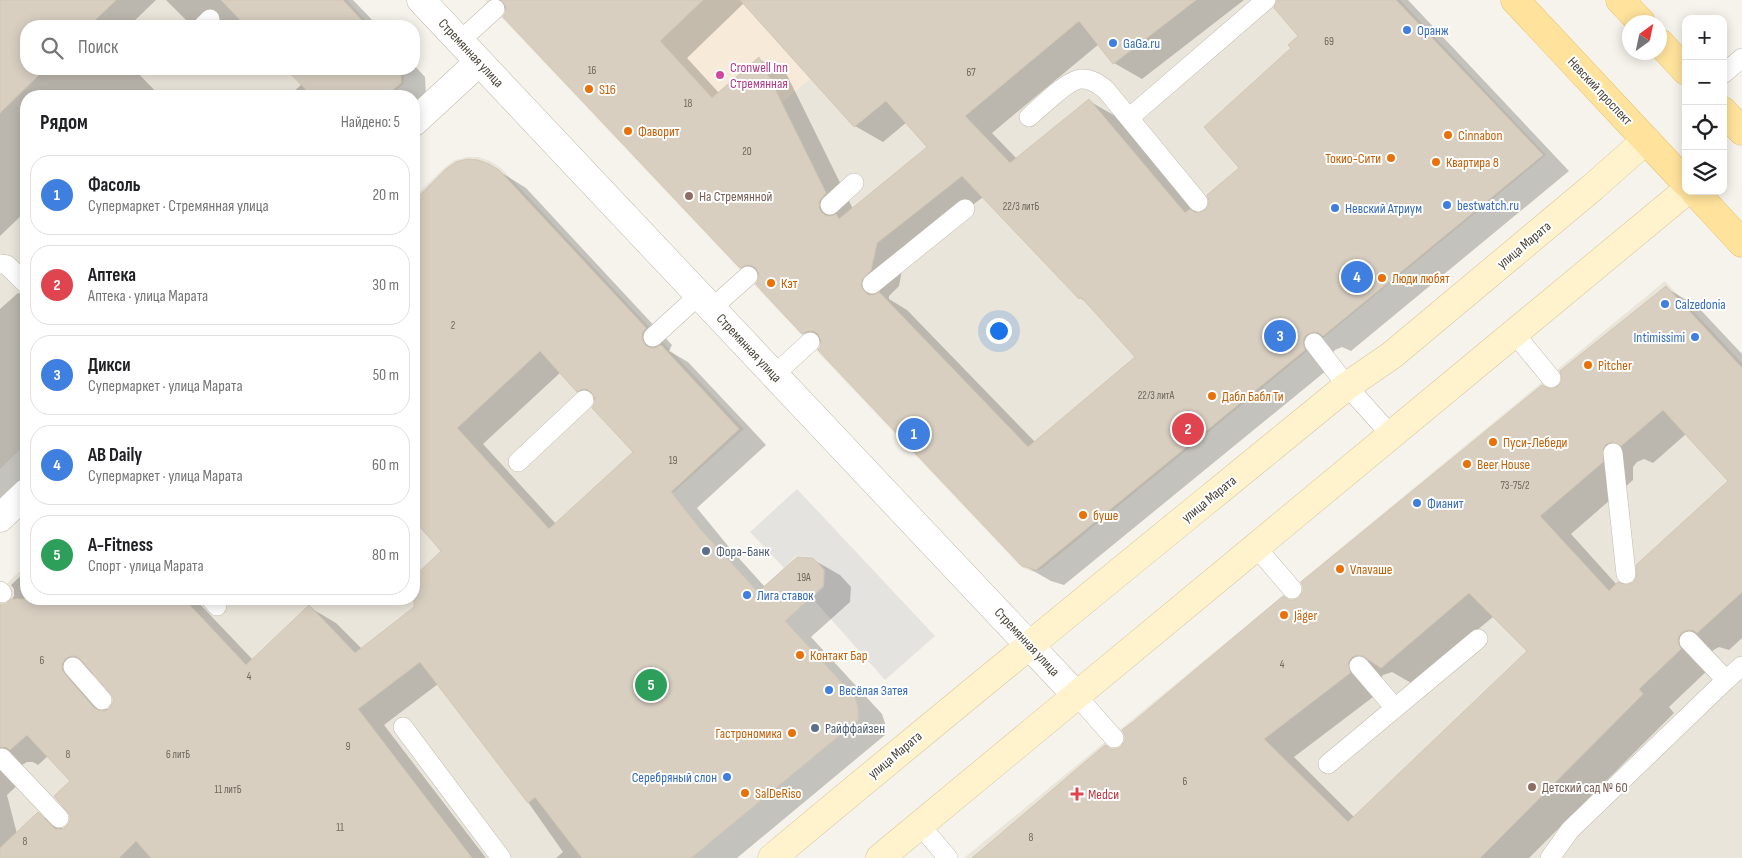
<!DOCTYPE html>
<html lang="ru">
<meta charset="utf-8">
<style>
body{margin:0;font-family:"Sofia Sans Condensed",sans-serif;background:#f6f6f6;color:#202124}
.controls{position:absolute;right:15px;top:15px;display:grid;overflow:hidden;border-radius:10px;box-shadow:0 2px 12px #0003}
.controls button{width:45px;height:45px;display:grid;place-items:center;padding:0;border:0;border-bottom:1px solid #e0e0e0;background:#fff;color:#202124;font:25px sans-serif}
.compass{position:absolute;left:1622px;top:15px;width:45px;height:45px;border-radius:50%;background:#fff;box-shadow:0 2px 12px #0003;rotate:33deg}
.you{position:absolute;left:998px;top:330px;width:18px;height:18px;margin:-12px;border:4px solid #fff;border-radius:50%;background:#1a73e8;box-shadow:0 0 0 8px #1a73e833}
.badge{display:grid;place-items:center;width:32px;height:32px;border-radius:50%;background:#0b8043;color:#fff;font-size:16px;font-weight:700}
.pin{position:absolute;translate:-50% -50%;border:2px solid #fff;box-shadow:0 1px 5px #0006}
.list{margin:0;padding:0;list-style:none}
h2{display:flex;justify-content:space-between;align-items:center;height:65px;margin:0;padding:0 20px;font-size:21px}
h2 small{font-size:16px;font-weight:400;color:#757577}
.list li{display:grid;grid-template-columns:32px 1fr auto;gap:15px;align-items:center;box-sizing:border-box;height:80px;margin:0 10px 10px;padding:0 10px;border:1px solid #e0e0e0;border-radius:20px}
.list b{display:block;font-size:19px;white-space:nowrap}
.list p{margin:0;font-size:16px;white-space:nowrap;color:#757577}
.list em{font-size:16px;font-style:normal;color:#757577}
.icon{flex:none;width:28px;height:28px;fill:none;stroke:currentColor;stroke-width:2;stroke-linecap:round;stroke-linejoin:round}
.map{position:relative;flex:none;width:1742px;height:858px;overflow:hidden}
.search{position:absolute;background:#fff;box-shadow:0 2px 12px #0003;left:20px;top:20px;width:400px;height:55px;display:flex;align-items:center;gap:12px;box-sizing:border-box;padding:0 18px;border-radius:20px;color:#757577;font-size:19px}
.panel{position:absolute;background:#fff;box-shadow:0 2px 12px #0003;left:20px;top:90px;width:400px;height:515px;border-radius:20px}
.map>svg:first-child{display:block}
.residential{fill:#eae5da}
.commercial{fill:#f7ead8}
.parking{fill:#e5e3e0}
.shadow{fill:#0003;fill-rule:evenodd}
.building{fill:#d8cfc1;stroke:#d3c7b4;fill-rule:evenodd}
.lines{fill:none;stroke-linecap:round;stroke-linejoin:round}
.lane-casing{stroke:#c2bbae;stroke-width:20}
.street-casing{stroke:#c2bbae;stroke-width:29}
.secondary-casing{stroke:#d6c79b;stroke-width:29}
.primary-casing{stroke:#e6c16a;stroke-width:29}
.lane{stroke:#fff;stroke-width:19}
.street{stroke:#fff;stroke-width:28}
.secondary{stroke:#fff3cd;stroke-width:28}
.primary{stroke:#ffe39c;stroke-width:28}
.shop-dot{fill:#3f7fe0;stroke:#fff;stroke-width:2}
.hotel-dot{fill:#d1479c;stroke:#fff;stroke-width:2}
.food-dot{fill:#e8710a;stroke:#fff;stroke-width:2}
.education-dot{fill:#8d6e63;stroke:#fff;stroke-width:2}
.service-dot{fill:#5c6f8a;stroke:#fff;stroke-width:2}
.health-dot{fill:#e0444e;stroke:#fff;stroke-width:2}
.labels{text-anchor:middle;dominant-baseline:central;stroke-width:4;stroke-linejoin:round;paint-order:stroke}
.number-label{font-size:11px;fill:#6e675b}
.shop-label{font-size:14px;fill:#366cbe;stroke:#fff;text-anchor:start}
.street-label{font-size:14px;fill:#4b4439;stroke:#fff}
.hotel-label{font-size:14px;fill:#b23c85;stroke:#fff;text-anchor:start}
.food-label{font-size:14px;fill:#c56008;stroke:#fff;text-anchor:start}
.education-label{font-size:14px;fill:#785e54;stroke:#fff;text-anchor:start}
.service-label{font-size:14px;fill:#4e5e75;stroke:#fff;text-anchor:start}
.health-label{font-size:14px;fill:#be3a42;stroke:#fff;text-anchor:start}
</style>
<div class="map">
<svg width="1742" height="858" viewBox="0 0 1742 858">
<rect width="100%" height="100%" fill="#f6f3ec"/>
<path class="residential" d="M0,0H347L371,26H26V69H404V83L391,96H26V444L0,469Z
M485,0H1400L1546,155L1043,568L1033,572L1021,567Z
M467,157H479L490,161L501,168L744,429L674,492H670L631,858H0V590L26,565V599H414V197L445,167L455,160Z
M1665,281L1742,363V858H964Z"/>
<path class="commercial" d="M703,0H856L877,22L672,196L589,109Z"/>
<path class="parking" d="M797,489L935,636L885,680L812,598L824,587L825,570L813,557L796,556L784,568L750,532Z"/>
<path class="shadow" d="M0,0H156L129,26H26V69H134L160,96H26V211L0,236Z
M166,0H353L378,26H196L188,22Z
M489,0H1244L1142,79L1114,63L1099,44L992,133L1017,159L1089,101L1117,117L1199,214L1206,211L1240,168L1293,48L1299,36L1277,0H1408L1569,171L1351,351L1342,347L1335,350L1331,355L1332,366L1064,585L1051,581L1023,565L822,346V344L803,333L760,278L741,267L507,11ZM744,3L855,126L883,142L907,122L929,148L853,209L787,75L759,59L719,93L687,58ZM983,197L1080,298L1088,303L1137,357L1035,442L907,310L889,299V296L899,286L904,259Z
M414,65L425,77L426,97L414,109V96H289L302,84L288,69H414Z
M489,165L526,188L672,345L669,351L688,362L766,445L697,508L728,546L765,587L812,559L840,575L851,587L850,602L811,637L882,714L885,723V735L737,858H556L563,852L523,795L438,684L384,725L486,858H0V605H6L10,602L14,596V589L11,585L26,571V599H195L253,660L309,607L336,623L362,649L427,598L414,583V579L443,551L414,519V202L447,170ZM561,372L577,391L596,401L634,452L556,524L483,444ZM589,393L595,395V398L588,394ZM94,673L114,697V704L108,710L91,691L90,679ZM48,756L72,781L71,821L64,829L38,814L17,834L7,795L21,782L18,771L22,765L27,762H33L38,765Z
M1666,288L1697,306L1742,354V638L1729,650L1719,647L1712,651L1709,656L1711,667L1669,707L1674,713L1529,858H972L1111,750H1117L1122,748L1289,601L1300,599L1553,390L1559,387ZM1686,434L1729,481L1634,584L1627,587L1617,585L1571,534L1633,480V467L1637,462L1644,459L1653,463ZM1494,616L1529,651L1355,818L1294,757L1381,691L1379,681L1383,675L1392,672L1413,684Z
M18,293L26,296V476L0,501V309Z"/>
<path class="building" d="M0,0H116L89,26H26V69H45L0,113Z
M221,0H343L367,26H246Z
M501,0H703L660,41L712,98L759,57L826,193L819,201V208L821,212L826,216H832L836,214L839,219L927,147L886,101L854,127L740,0H1196L1113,64L1079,21L965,116L1010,163L1089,99L1185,213L1190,209L1194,212L1199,213L1205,210L1208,206L1209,201L1207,195L1239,168L1204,127L1291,48L1288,45L1298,36L1274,8L1277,0H1396L1543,155L1323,336L1318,332H1313L1307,334L1303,339V344L1305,350L1036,570L1022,566L818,350L821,346V340L818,334L814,331H808L802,334L762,291L756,284L758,280L759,274L756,268L751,265H746L740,268L503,17L506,12V7ZM962,176L1079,299L1081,297L1135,357L1028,447L879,292L874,295H868L864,291L861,286L862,280L871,270L877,243Z
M286,69H401V83L386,96H312Z
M467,159L478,160L489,164L499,170L646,328L642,333V339L645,345L650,348H655L661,345L739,429L671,492L700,529L758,592L797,557L813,558L824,570L823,586L785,621L855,697L858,707V720L691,858H582L535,797L528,803L420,662L358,709L472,858H151L136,841L119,858H0V848L38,812L55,829H62L67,826L70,821V815L54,796L70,781L27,735L10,750L6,747H0V604H5L11,599H184L246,665L309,605L355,653L414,607V577L441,551L414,520V201L446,169L456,162ZM540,351L577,392L582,389H587L592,393L595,398V403L592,408L633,452L549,529L457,428ZM70,656H76L81,660L110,693L113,697V703L109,709L104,711L98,710L94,708L65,674L62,670V664L65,659Z
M1666,286L1742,368V592L1697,633L1693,630H1687L1681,633L1678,638V643L1681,649L1639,689L1643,694L1480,858H972L1105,745L1111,749H1117L1121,747L1125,741V735L1122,730L1133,722L1283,596L1289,600H1294L1299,598L1303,592V586L1301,582L1536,390L1542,385L1547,388L1552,389L1558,386L1562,381L1560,371ZM1663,410L1728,481L1636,565V578L1633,583L1627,585L1618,582L1609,591L1540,516L1603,462V449L1606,444L1612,442L1621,446ZM1469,593L1527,651L1348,822L1264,739L1350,673L1348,663L1352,657L1357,655L1363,656L1381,668Z"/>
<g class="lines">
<defs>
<path id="lane" d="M203,26L210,19
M460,41L495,9
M1723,74L1742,58
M1029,117C1040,108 1069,78 1082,79C1092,79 1099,84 1106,90L1198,202
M1129,118L1266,0
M830,205L854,183
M0,264L7,265L26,284
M872,284L965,209
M712,308L748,276
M1514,333L1551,378
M653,337L699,295
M1314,343L1347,386L1391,435
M774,375L810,342
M1613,453L1626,574
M518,462L584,400
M1256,547L1292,589
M0,591L2,593
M211,599L217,606
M1689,641L1726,680L1742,666
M1359,666L1395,708
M73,667L102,700
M1077,696L1114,738
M403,727L501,858
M2,758L59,818
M1328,764L1478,639
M920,825L948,858
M1550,858L1570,830L1726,680"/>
<path id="street" d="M421,0L1077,696
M414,122L479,62
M0,518L26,493"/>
<path id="secondary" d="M772,858C962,699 1155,543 1347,386L1392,355L1593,187L1646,140
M880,858L1686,191"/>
<path id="primary" d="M1515,0L1686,183
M1620,0L1641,22
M1660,43L1686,71
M1723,111L1742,131
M1694,191L1742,243"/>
</defs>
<use href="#lane" class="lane-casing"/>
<use href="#street" class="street-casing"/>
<use href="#secondary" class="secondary-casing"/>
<use href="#primary" class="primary-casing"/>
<use href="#lane" class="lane"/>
<use href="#street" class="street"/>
<use href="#secondary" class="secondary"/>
<use href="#primary" class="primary"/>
</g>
<g class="shop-dot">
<circle cx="1407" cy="30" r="5"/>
<circle cx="1113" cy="43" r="5"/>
<circle cx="1447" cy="205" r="5"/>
<circle cx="1335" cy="208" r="5"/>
<circle cx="1665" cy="304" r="5"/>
<circle cx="1695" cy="337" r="5"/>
<circle cx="1417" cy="503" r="5"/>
<circle cx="747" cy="595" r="5"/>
<circle cx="829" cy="690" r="5"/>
<circle cx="727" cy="777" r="5"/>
</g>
<circle class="hotel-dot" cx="720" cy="75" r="5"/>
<g class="food-dot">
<circle cx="589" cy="89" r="5"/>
<circle cx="628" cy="131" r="5"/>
<circle cx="1448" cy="135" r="5"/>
<circle cx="1391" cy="158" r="5"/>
<circle cx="1436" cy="162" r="5"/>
<circle cx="1382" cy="278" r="5"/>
<circle cx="771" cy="283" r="5"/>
<circle cx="1588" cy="365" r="5"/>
<circle cx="1212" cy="396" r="5"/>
<circle cx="1493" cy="442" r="5"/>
<circle cx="1467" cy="464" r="5"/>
<circle cx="1083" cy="515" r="5"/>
<circle cx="1340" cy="569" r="5"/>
<circle cx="1284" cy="615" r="5"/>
<circle cx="800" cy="655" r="5"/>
<circle cx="792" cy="733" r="5"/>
<circle cx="745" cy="793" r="5"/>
</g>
<g class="education-dot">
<circle cx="689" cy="196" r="5"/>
<circle cx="1532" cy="787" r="5"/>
</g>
<g class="service-dot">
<circle cx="706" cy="551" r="5"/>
<circle cx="815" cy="728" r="5"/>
</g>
<path class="health-dot" d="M1074.5 786.5h5v5h5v5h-5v5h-5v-5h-5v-5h5z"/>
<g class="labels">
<g class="number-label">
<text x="1329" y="41">69</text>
<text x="592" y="70">16</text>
<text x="971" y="72">67</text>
<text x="688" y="103">18</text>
<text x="747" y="151">20</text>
<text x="1021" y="206">22/3 литБ</text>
<text x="453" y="325">2</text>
<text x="1156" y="395">22/3 литА</text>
<text x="673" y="460">19</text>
<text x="1515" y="485">73-75/2</text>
<text x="804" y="577">19А</text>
<text x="42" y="660">6</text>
<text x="1282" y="664">4</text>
<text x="249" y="676">4</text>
<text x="348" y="746">9</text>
<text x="68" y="754">8</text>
<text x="178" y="754">6 литБ</text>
<text x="1185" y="781">6</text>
<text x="228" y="789">11 литБ</text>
<text x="340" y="827">11</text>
<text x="1031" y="837">8</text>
<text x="25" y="841">8</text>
</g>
<g class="shop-label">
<text x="1417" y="30">Оранж</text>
<text x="1123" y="43">GaGa.ru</text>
<text x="1457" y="205">bestwatch.ru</text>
<text x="1345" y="208">Невский Атриум</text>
<text x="1675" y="304">Calzedonia</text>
<text x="1685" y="337" text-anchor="end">Intimissimi</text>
<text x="1427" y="503">Фианит</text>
<text x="757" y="595">Лига ставок</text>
<text x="839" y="690">Весёлая Затея</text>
<text x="717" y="777" text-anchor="end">Серебряный слон</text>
</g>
<g class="street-label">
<text transform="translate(471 53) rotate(47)">Стремянная улица</text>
<text transform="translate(1600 91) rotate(47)">Невский проспект</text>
<text transform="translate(1524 245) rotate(-40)">улица Марата</text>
<text transform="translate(749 348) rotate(47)">Стремянная улица</text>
<text transform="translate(1209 499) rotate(-39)">улица Марата</text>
<text transform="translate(1027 642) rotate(47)">Стремянная улица</text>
<text transform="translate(895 755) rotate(-40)">улица Марата</text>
</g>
<g class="hotel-label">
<text x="730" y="67">Cronwell Inn<tspan x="730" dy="16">Стремянная</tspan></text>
</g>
<g class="food-label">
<text x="599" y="89">S16</text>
<text x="638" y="131">Фаворит</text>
<text x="1458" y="135">Cinnabon</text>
<text x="1381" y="158" text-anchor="end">Токио-Сити</text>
<text x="1446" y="162">Квартира 8</text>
<text x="1392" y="278">Люди любят</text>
<text x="781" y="283">Кэт</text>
<text x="1598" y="365">Pitcher</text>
<text x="1222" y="396">Дабл Бабл Ти</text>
<text x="1503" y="442">Пуси-Лебеди</text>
<text x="1477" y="464">Beer House</text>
<text x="1093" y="515">буше</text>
<text x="1350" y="569">Vлаvаше</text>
<text x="1294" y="615">Jäger</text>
<text x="810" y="655">Контакт Бар</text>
<text x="782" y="733" text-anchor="end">Гастрономика</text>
<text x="755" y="793">SalDeRiso</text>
</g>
<g class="education-label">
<text x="699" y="196">На Стремянной</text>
<text x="1542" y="787">Детский сад № 60</text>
</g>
<g class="service-label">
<text x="716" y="551">Фора-Банк</text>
<text x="825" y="728">Райффайзен</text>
</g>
<g class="health-label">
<text x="1088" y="794">Medси</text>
</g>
</g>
</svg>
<div class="controls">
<button>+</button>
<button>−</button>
<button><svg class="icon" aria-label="locate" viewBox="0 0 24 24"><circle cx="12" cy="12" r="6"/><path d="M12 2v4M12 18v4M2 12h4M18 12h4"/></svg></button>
<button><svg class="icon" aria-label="layers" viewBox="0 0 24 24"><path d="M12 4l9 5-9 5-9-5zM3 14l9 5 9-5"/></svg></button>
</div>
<svg class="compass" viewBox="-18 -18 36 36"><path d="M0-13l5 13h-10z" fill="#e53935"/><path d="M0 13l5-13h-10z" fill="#757577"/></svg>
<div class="you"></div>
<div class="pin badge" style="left:914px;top:434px;background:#3f7fe0">1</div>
<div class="pin badge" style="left:1188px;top:429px;background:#e0444e">2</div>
<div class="pin badge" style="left:1280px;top:336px;background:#3f7fe0">3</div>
<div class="pin badge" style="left:1357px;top:277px;background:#3f7fe0">4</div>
<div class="pin badge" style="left:651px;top:685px;background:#2e9e5b">5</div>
<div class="search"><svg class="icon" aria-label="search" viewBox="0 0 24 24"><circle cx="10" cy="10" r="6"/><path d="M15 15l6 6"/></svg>Поиск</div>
<section class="panel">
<h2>Рядом<small>Найдено: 5</small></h2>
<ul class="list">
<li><span class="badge" style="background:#3f7fe0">1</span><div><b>Фасоль</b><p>Супермаркет · Стремянная улица</p></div><em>20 m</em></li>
<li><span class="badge" style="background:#e0444e">2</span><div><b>Аптека</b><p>Аптека · улица Марата</p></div><em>30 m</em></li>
<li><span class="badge" style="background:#3f7fe0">3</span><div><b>Дикси</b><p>Супермаркет · улица Марата</p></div><em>50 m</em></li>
<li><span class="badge" style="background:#3f7fe0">4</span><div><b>АВ Daily</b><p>Супермаркет · улица Марата</p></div><em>60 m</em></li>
<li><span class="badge" style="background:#2e9e5b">5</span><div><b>A-Fitness</b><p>Спорт · улица Марата</p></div><em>80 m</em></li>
</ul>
</section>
</div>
